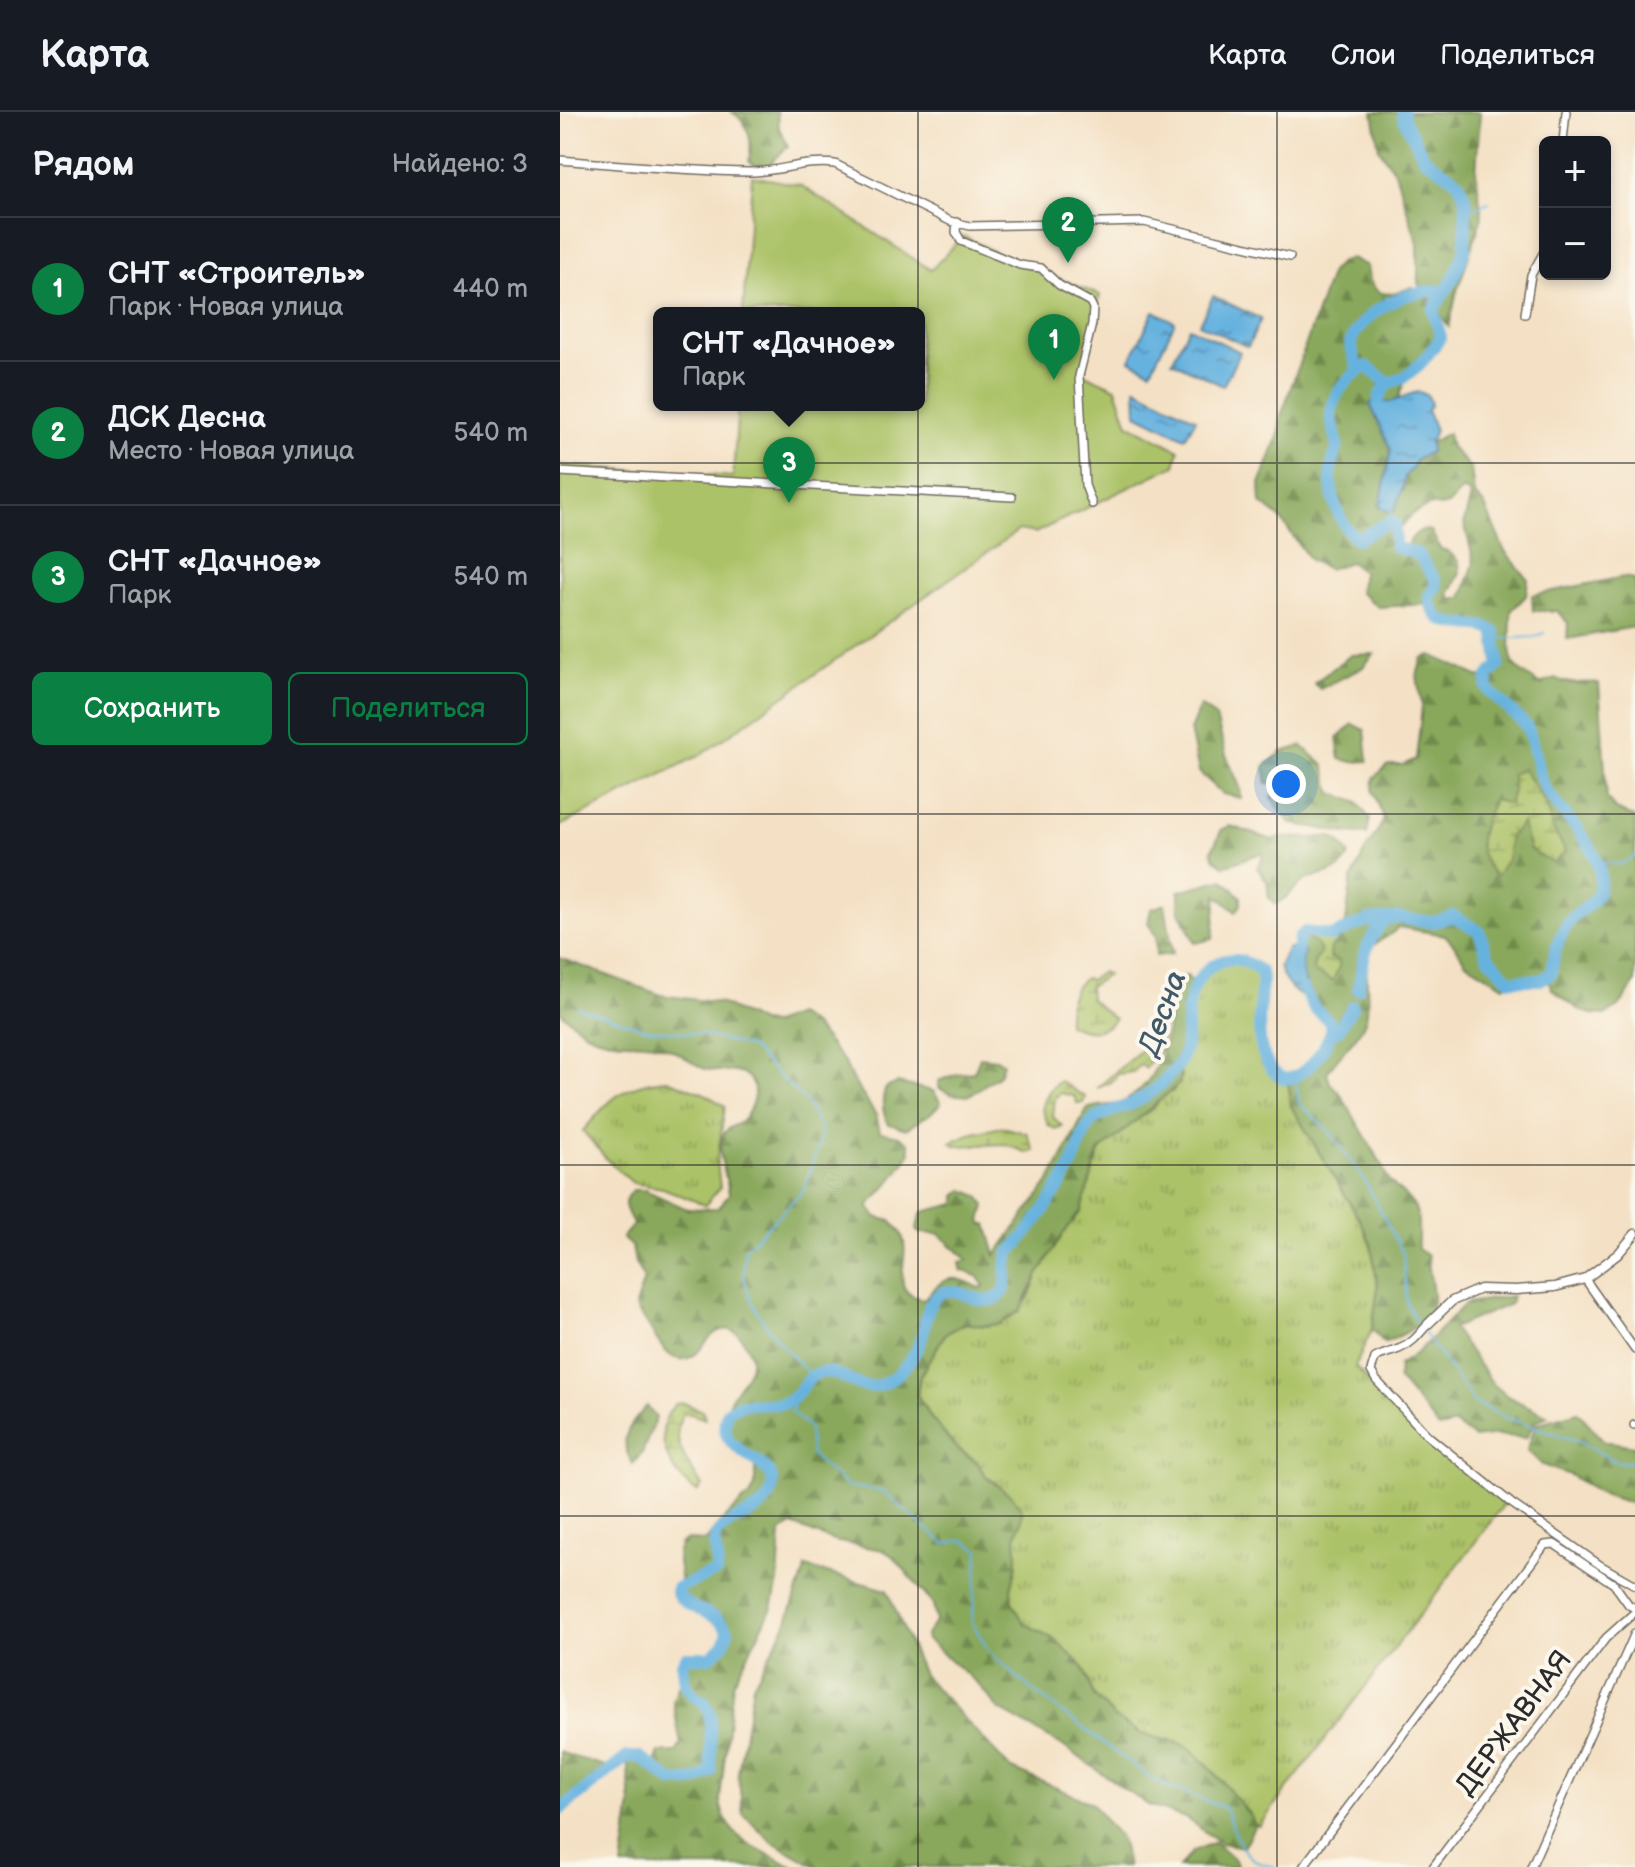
<!DOCTYPE html>
<html lang="ru">
<meta charset="utf-8">
<style>
body{margin:0;font-family:"Balsamiq Sans",sans-serif;background:#20242c;color:#f1f3f6}
.controls{position:absolute;right:24px;top:24px;display:grid;overflow:hidden;border-radius:12px;box-shadow:0 4px 12px #0003}
.controls button{width:72px;height:72px;display:grid;place-items:center;padding:0;border:0;border-bottom:2px solid #363941;background:#171b24;color:#f1f3f6;font:40px sans-serif}
.you{position:absolute;left:726px;top:672px;width:28px;height:28px;margin:-20px;border:6px solid #fff;border-radius:50%;background:#1a73e8;box-shadow:0 0 0 12px #1a73e833}
.badge{display:grid;place-items:center;width:52px;height:52px;border-radius:50%;background:#0b8043;color:#fff;font-size:26px;font-weight:700}
.pin{position:absolute;translate:-50% -66px;filter:drop-shadow(0 2px 4px #0008)}
.pin::after{content:'';position:absolute;top:42px;width:28px;height:24px;background:inherit;clip-path:polygon(0 0,100% 0,50% 100%)}
.popup{position:absolute;left:93px;top:195px;width:272px;height:104px;box-sizing:border-box;display:grid;place-content:center;border-radius:12px;background:#171b24;filter:drop-shadow(0 2px 6px #0005);font-size:26px;white-space:nowrap;color:#9ea1a6}
.popup b{font-size:30px;color:#f1f3f6}
.popup::after{content:'';position:absolute;left:50%;top:100%;margin-left:-16px;border:16px solid transparent;border-top-color:#171b24}
.list{margin:0;padding:0;list-style:none}
h2{display:flex;justify-content:space-between;align-items:center;height:104px;margin:0;padding:0 32px;font-size:34px}
h2 small{font-size:26px;font-weight:400;color:#9ea1a6}
.list li{display:grid;grid-template-columns:52px 1fr auto;gap:24px;align-items:center;box-sizing:border-box;height:144px;padding:0 32px;border-top:2px solid #363941}
.list b{display:block;font-size:30px;white-space:nowrap}
.list p{margin:0;font-size:26px;white-space:nowrap;color:#9ea1a6}
.list em{font-size:26px;font-style:normal;color:#9ea1a6}
.actions{display:flex;gap:16px;padding:24px 32px}
.actions a{flex:1;padding:18px 0;border:2px solid #0b8043;border-radius:12px;text-align:center;font-size:28px;color:#0b8043}
.actions .main{background:#0b8043;color:#fff}
.map{position:relative;flex:none;width:1075px;height:1755px;overflow:hidden}
header{display:flex;align-items:center;gap:48px;box-sizing:border-box;height:112px;padding:0 40px;background:#171b24;border-bottom:2px solid #363941}
header strong{font-size:38px}
nav{display:flex;gap:44px;margin-inline-start:auto;font-size:28px}
main{display:flex}
aside{flex:1;background:#171b24}
.map>svg:first-child{display:block}
.grass{fill:url(#grass-tufts);stroke:#6c7649;stroke-width:2}
.forest{fill:url(#forest-firs);stroke:#5a6a44;stroke-width:2;fill-rule:evenodd}
.wetland{fill:url(#wetland-marsh);stroke:#6c7649;stroke-width:2}
.garden{fill:#acc267;stroke:#6c7649;stroke-width:2}
.water{fill:url(#water-ripples);stroke:#486e85;stroke-width:2}
.lines{fill:none;stroke-linecap:round;stroke-linejoin:round}
.stream{stroke:#66b2df;stroke-width:2}
.river{stroke:#66b2df;stroke-width:12}
.minor-casing{stroke:#716b61;stroke-width:10}
.tertiary-casing{stroke:#716b61;stroke-width:11}
.minor{stroke:#fff;stroke-width:7}
.tertiary{stroke:#fff;stroke-width:8}
.grid{fill:none;stroke:#2b2b2b;stroke-width:2;stroke-opacity:0.55}
.labels{text-anchor:middle;dominant-baseline:central;stroke-width:8;stroke-linejoin:round;paint-order:stroke}
.street-label{font-size:28px;fill:#2b2b2b;stroke:#fbf7ec}
.water-label{font-size:30px;font-style:italic;fill:#405a6a;stroke:#fbf7ec}
</style>
<header>
<strong>Карта</strong>
<nav><a>Карта</a><a>Слои</a><a>Поделиться</a></nav>
</header>
<main>
<aside>
<h2>Рядом<small>Найдено: 3</small></h2>
<ul class="list">
<li><span class="badge">1</span><div><b>СНТ «Строитель»</b><p>Парк · Новая улица</p></div><em>440 m</em></li>
<li><span class="badge">2</span><div><b>ДСК Десна</b><p>Место · Новая улица</p></div><em>540 m</em></li>
<li><span class="badge">3</span><div><b>СНТ «Дачное»</b><p>Парк</p></div><em>540 m</em></li>
</ul>
<div class="actions"><a class="main">Сохранить</a><a>Поделиться</a></div>
</aside>
<div class="map">
<svg width="1075" height="1755" viewBox="0 0 1075 1755">
<defs>
<pattern id="grass-tufts" width="24" height="20" patternUnits="userSpaceOnUse" patternTransform="scale(2)"><rect width="24" height="20" fill="#acc267"/><path d="M3 7l-1-3M5 7V3M7 7l1-3M15 17l-1-3M17 17v-4M19 17l1-3" fill="none" stroke="#8c9e55"/></pattern>
<pattern id="forest-firs" width="22" height="20" patternUnits="userSpaceOnUse" patternTransform="scale(2)"><rect width="22" height="20" fill="#89a85c"/><path d="M5 1l3.5 6h-7zM16 11l3.5 6h-7z" fill="#70894c"/></pattern>
<pattern id="wetland-marsh" width="20" height="14" patternUnits="userSpaceOnUse" patternTransform="scale(2)"><rect width="20" height="14" fill="#acc267"/><path d="M1 5h8M5 5V1M11 12h8M15 12V8" fill="none" stroke="#8c9e55"/></pattern>
<pattern id="water-ripples" width="26" height="14" patternUnits="userSpaceOnUse" patternTransform="scale(2)"><rect width="26" height="14" fill="#66b2df"/><path d="M2 4q2-2 4 0t4 0M15 11q2-2 4 0t4 0" fill="none" stroke="#5491b5"/></pattern>
</defs>
<rect width="100%" height="100%" fill="#fbf7ec"/>
<filter id="ink" filterUnits="userSpaceOnUse"><feTurbulence type="fractalNoise" baseFrequency=".0125" numOctaves="2"/><feDisplacementMap in="SourceGraphic" scale="16" xChannelSelector="R" yChannelSelector="G"/><feConvolveMatrix kernelMatrix="1 2 1 2 8 2 1 2 1" color-interpolation-filters="sRGB"/></filter>
<filter id="wash" filterUnits="userSpaceOnUse"><feTurbulence type="fractalNoise" baseFrequency=".006" numOctaves="4" result="noise"/><feDisplacementMap in="SourceGraphic" scale="32" xChannelSelector="R" yChannelSelector="G"/><feGaussianBlur stdDeviation="1.8" result="paint"/><feColorMatrix in="noise" values="0 0 0 0 0 0 0 0 0 0 0 0 0 0 0 0 0 1.4 0 .05"/><feComposite in="paint" operator="in"/></filter>
<g filter="url(#wash)">
<rect width="100%" height="100%" fill="#f4e1c5"/>
<path class="grass" d="M666,847L687,851L701,860C704,872 700,880 700,891C698,916 697,962 728,967L731,994L800,1108L811,1132L818,1176L812,1217L795,1255L867,1329L945,1391L699,1714L695,1713L690,1703L649,1654L622,1632L582,1622L555,1606L534,1584L523,1555L496,1529L464,1511L452,1490L451,1477L457,1452L456,1422L461,1410L452,1384L425,1363L414,1347L396,1336L371,1306L357,1283L360,1264L385,1222L406,1211L429,1214L468,1187L478,1163L503,1122L521,1099L539,1040L560,1020L592,997L604,984L613,979L621,965L619,953L626,927L631,885L645,858L658,848Z
M107,968L143,981L165,994L157,1049L160,1076L145,1093L103,1076L73,1071L49,1050L23,1019C50,987 64,971 107,968Z"/>
<path class="forest" d="M172,0H217L219,16L228,34L210,52L195,54L189,49C193,31 190,11 172,0Z
M813,0H920L916,60L922,105L897,179L889,215L858,171V132L835,60L819,37Z
M791,146L807,154C810,185 827,187 852,175C871,184 876,206 881,225L868,244L842,268L844,270L838,288L822,291L817,287L810,292L831,338L820,394L838,385L843,378L845,364L855,349L871,339L870,331L888,321L891,335L911,357L914,382L924,392L944,438L968,467L966,484L951,499C952,512 947,542 954,552C959,560 972,567 980,572L995,566C1013,576 1024,567 1039,572L1047,687L1056,698L1075,706V871L1059,895L1045,903L1031,902L1018,897L992,877L987,865L950,868L944,874L905,850L895,834L885,823L838,815C831,826 817,826 810,838C802,852 811,887 806,906C801,925 778,942 767,961L770,971L780,981L822,1053C828,1075 842,1077 853,1093C861,1104 857,1124 858,1137L868,1144C868,1158 872,1170 873,1184C875,1209 843,1223 824,1231L812,1217L818,1176L811,1132L800,1108L731,994L728,967C749,962 766,937 772,917C769,907 761,906 756,897C742,877 736,868 736,843C736,833 737,826 745,820L771,824L785,818L791,769L804,741L824,708L813,678L814,666L828,653H843L856,647L862,594L857,564L862,546L871,543L926,568C929,563 937,558 939,553C941,548 939,539 938,534C930,494 893,532 870,492L818,495L799,480L803,460L790,450L768,457L750,448L720,406L701,391L700,372L720,319V307L771,160L780,150ZM902,378L908,379L910,388L904,410L914,451L902,486L893,488L889,482L900,461L899,450L888,439L880,437L871,419C856,415 851,428 843,439L835,435V422L852,402L871,393L880,395L888,393Z
M1064,465L1075,467V515L1007,527L1008,511L997,499H973L972,483Z
M814,542L802,556L760,577L754,571L791,543Z
M640,594L656,605L666,643L680,675L681,686L663,682L639,660L630,618Z
M793,612L805,618L808,649L793,650L780,647L777,626Z
M742,634L764,653L772,681L797,690L810,707L807,722C781,723 757,714 731,712L711,686L720,672L707,671L704,654L722,640Z
M670,714L713,728C729,722 730,726 745,726C771,726 770,717 789,742C783,763 762,761 746,768C734,774 728,788 715,792L709,786L707,769L697,756L703,745L702,741L664,754L654,746L652,738L662,717Z
M663,767L681,785V793L676,800L657,783L653,827L635,831L619,798V779Z
M605,792L613,842L596,844V824L588,811L591,797Z
M0,846L101,883L160,891L201,911L213,912L237,903L254,914L285,951L292,967L316,1003L320,1020L339,1024L349,1031L350,1042C338,1062 325,1077 308,1094L316,1105L331,1109C335,1113 342,1120 343,1126C351,1149 326,1181 364,1187C385,1164 391,1161 420,1176L424,1174L417,1164L401,1158L400,1150L408,1148L379,1122L359,1121L356,1118L362,1100L396,1092V1084L403,1078L419,1084L425,1094L421,1109L423,1112H427L436,1143L491,1067L527,997C539,991 552,996 563,990C613,963 602,908 622,865L627,864L632,870L623,898L626,927L619,943L620,971L539,1040L521,1099L503,1122L478,1163L460,1199L440,1212L423,1214L406,1211L385,1222L360,1264L357,1283L371,1306L396,1336L418,1351L425,1364L452,1384L462,1398L461,1410L456,1422L457,1452L451,1477L452,1490L464,1511L497,1529L523,1555L534,1584L555,1606L582,1622L627,1634L649,1654L690,1703L695,1713L683,1735L661,1731L625,1706L588,1693L500,1632L438,1597L418,1572L367,1528L366,1523L376,1509L373,1492L334,1445L323,1438L274,1429L232,1413L221,1420L218,1470L212,1496L173,1572L160,1688C165,1730 202,1737 233,1755H62L71,1692L67,1645H80L94,1655L99,1640H116L121,1633L113,1589L122,1564L123,1547L126,1545H151L168,1524C164,1495 118,1504 117,1476L121,1473L117,1442L121,1431L127,1428L146,1429C155,1415 162,1409 174,1398C181,1392 181,1388 190,1385L195,1374V1356L200,1352L169,1328L164,1312L171,1297L169,1291L171,1286C185,1263 202,1253 182,1227C177,1219 171,1216 161,1218C148,1222 145,1236 134,1243C110,1260 95,1223 85,1209C81,1203 77,1200 75,1194L84,1167L75,1151L72,1135L62,1126L73,1113C69,1099 57,1092 73,1078H85L127,1097L158,1096L169,1083C168,1065 155,1041 163,1023C166,1015 176,1014 182,1009C189,1002 196,985 194,975C188,953 159,962 145,957C130,951 118,938 102,934C80,928 56,933 35,925C21,919 11,909 0,900Z
M420,945L436,947L443,951L439,963L408,984L390,982L379,976L378,969L398,962L414,960Z
M337,971L373,979L381,991L370,1002L346,1017L329,1012C322,1002 321,987 326,976Z
M952,1184L950,1192L893,1216L933,1272L947,1284L988,1304L975,1309L966,1326L937,1323L914,1326L895,1312L879,1316L838,1267L839,1253L858,1240L906,1191Z
M87,1294L96,1306L82,1341L73,1352C56,1326 70,1313 87,1294Z
M1018,1300L1044,1329L1075,1334V1390L1073,1392L1039,1381L1010,1363L982,1353L967,1338L976,1312Z
M246,1455L327,1478L363,1563L450,1656L532,1691L562,1729L567,1755H257L211,1729L183,1702L178,1661L193,1573L226,1512Z
M0,1639C16,1649 36,1647 51,1659L0,1698Z
M655,1730L675,1748L678,1755H619L633,1739Z"/>
<path class="wetland" d="M963,657L987,694L994,720L1006,739L993,751L970,738L962,711L949,726L948,746L936,764C910,738 920,718 934,688L949,692L953,679L952,662Z
M784,822L770,837L771,846L779,849V855L773,869L753,859L755,849L761,839L757,832L750,829L748,823L765,827Z
M542,860L547,863L529,875L530,887L555,907C542,923 526,920 508,912C507,896 510,875 525,866L530,868Z
M602,920L600,938L585,956L581,952L573,960L558,962L552,970L537,976Z
M500,969L525,985L523,991H517L514,984L500,981L495,986L493,1005L502,1014L496,1017L489,1014L482,998C485,985 488,977 500,969Z
M442,1015L467,1021L474,1039L467,1041L446,1032L396,1034L391,1030L409,1022Z
M124,1291L143,1299L145,1307L131,1302H123C108,1328 128,1351 142,1374L137,1380C109,1360 89,1321 115,1292Z"/>
<path class="garden" d="M192,64L240,73L371,158L403,124L447,146L540,183L523,261L556,276L568,312L619,338L615,353L475,421L459,418L142,642L0,714V353L173,365L178,293H359V201H183Z"/>
<path class="water" d="M653,184L701,207L688,235L639,212Z
M594,199L615,210L591,259L570,248Z
M629,215L680,240L663,274L612,249Z
M576,276L636,307L625,326L577,302Z
M860,280L868,284L871,292L867,298L875,318L870,331L871,339L855,349L853,356L845,364C844,377 838,386 835,398L828,400L820,394L831,338L810,292L817,287C832,296 844,281 860,280Z
M737,834L744,840C740,859 742,868 753,883L752,889C735,884 723,870 719,854L727,837Z"/>
<g class="lines">
<path class="stream" d="M906,95L914,96L929,90
M937,527L975,525L984,521
M1036,750L1061,752L1075,744
M17,895L86,917L139,922L190,935L247,991L262,1021L244,1078L185,1137C185,1146 183,1155 184,1163C189,1203 226,1237 252,1265
M735,965L739,991L770,1020L804,1067L843,1142L847,1193L861,1216
M864,1221L915,1291L947,1306L1018,1329L1057,1350H1075
M239,1281L231,1300L249,1315L251,1343L287,1374L322,1379L385,1432L403,1428L419,1438L412,1510L430,1541L471,1577L596,1670L665,1696C678,1726 679,1749 714,1755"/>
<path class="river" d="M798,259L790,231C806,196 846,177 883,179
M823,302C814,289 820,283 828,271
M736,849L739,825L745,820L771,824L809,808L837,806L874,810L893,804L919,819L928,845L950,868H980L991,862C994,841 998,823 1012,806C1021,796 1033,793 1038,780C1052,741 1000,704 984,674C977,660 973,623 966,614C955,601 939,590 927,576L928,564L939,553L935,520C913,504 874,527 869,483L876,477V469L858,442L835,435V413L831,409L797,427C778,412 770,384 771,360C771,351 776,343 777,335C778,325 771,314 771,304C772,282 788,264 806,254L828,271C853,266 867,245 881,225L873,198L892,169L905,139L906,88L898,69L864,46L843,5V0
M798,877C804,848 803,832 825,808
M770,922L778,918L793,894
M0,1698L67,1645H80L113,1670L138,1668L151,1660L150,1602L145,1591L133,1583L125,1572L122,1551L126,1545H150L164,1532L168,1520C157,1497 128,1501 116,1480L117,1476L156,1460C161,1448 151,1435 156,1424C167,1403 205,1406 212,1377C221,1343 149,1345 168,1299C189,1284 205,1297 226,1290C240,1285 244,1266 256,1262C284,1252 298,1289 330,1268C345,1258 357,1241 362,1224C366,1212 366,1193 376,1185C396,1167 420,1199 438,1185C454,1174 441,1155 450,1141C453,1136 459,1132 462,1127C480,1106 496,1081 510,1057C518,1043 520,1026 529,1013C537,1002 554,999 566,994C580,989 596,978 606,967C615,958 622,950 625,937C628,921 626,904 630,889C638,853 671,833 701,860C704,872 700,880 700,892C698,918 697,953 724,967C747,965 765,938 772,917L769,909L754,896L743,877"/>
</g>
</g>
<g filter="url(#ink)">
<g class="lines">
<defs>
<path id="minor" d="M1003,30L1006,0
M0,48C63,53 127,59 190,60C219,60 246,48 275,52L390,109L410,114L584,110L730,145
M397,110L396,120L401,129L460,153L481,156L499,173L530,190L533,196L532,212L519,264L525,373L532,392
M965,202L971,163L985,138
M0,360L452,385
M1025,1167L1075,1238
M868,1212C860,1221 853,1231 841,1236C833,1240 824,1241 815,1246L811,1259L816,1268L867,1323L951,1391L1040,1453L1075,1473
M1074,1313H1075
M743,1755L985,1433L994,1432L1054,1472L1069,1493L1075,1496
M873,1755L1046,1526L1075,1500
M971,1755L1075,1521"/>
<path id="tertiary" d="M868,1212L892,1189L920,1177L956,1178L995,1175L1025,1167L1058,1142L1075,1122"/>
</defs>
<use href="#minor" class="minor-casing"/>
<use href="#tertiary" class="tertiary-casing"/>
<use href="#minor" class="minor"/>
<use href="#tertiary" class="tertiary"/>
</g>
</g>
<path class="grid" d="M358,0V1755M717,0V1755M0,351H1075M0,702H1075M0,1053H1075M0,1404H1075"/>
<g class="labels">
<g class="street-label">
<text transform="translate(954 1611) rotate(-53)">ДЕРЖАВНАЯ</text>
</g>
<g class="water-label">
<text transform="translate(603 901) rotate(-70)">Десна</text>
</g>
</g>
</svg>
<div class="controls">
<button>+</button>
<button>−</button>
</div>
<div class="you"></div>
<div class="pin badge" style="left:494px;top:268px">1</div>
<div class="pin badge" style="left:508px;top:151px">2</div>
<div class="pin badge" style="left:229px;top:391px">3</div>
<div class="popup"><b>СНТ «Дачное»</b>Парк</div>
</div>
</main>
